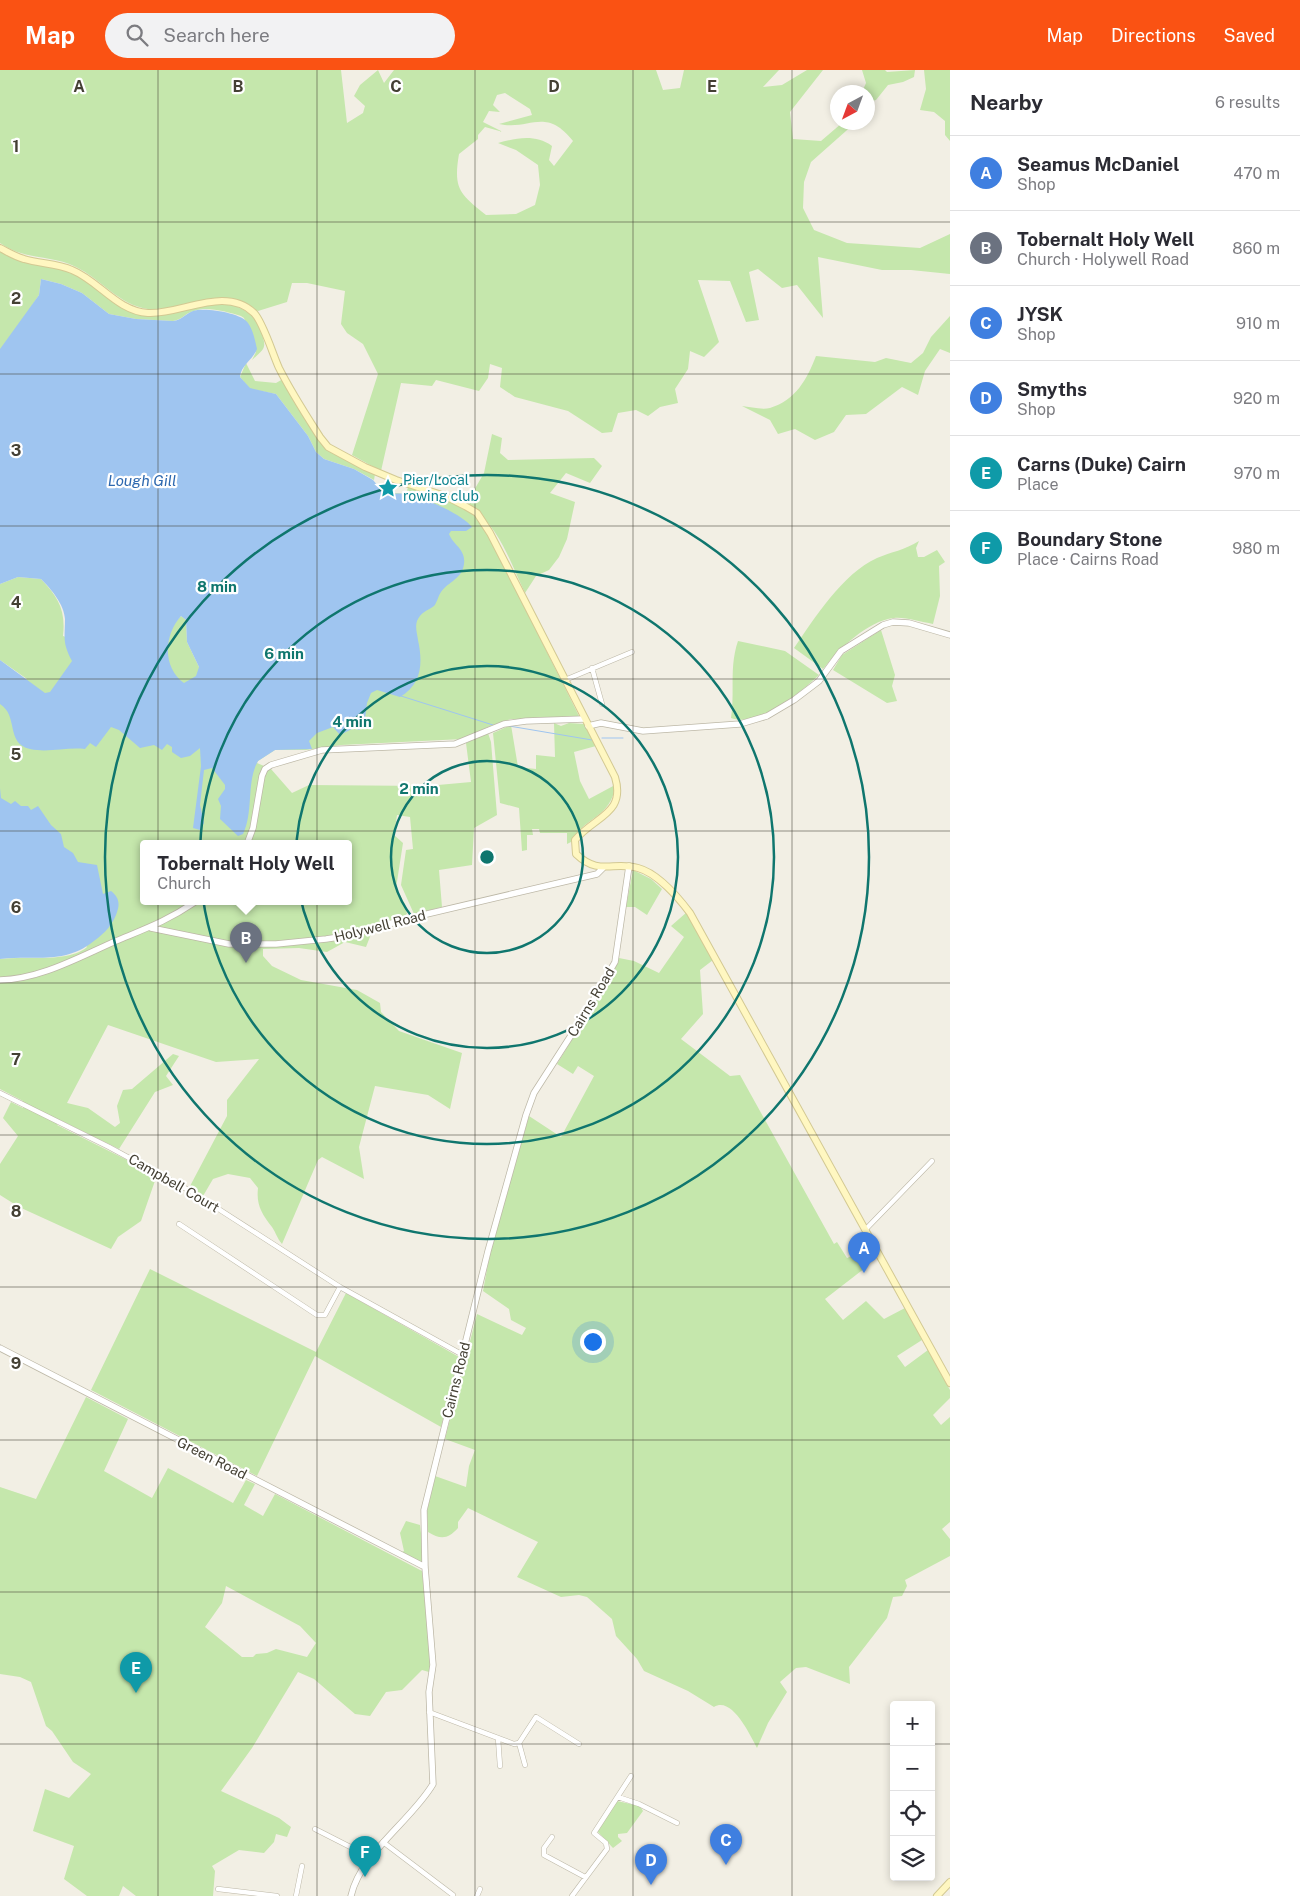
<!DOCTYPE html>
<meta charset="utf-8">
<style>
body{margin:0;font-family:"Public Sans",sans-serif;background:#f2f2f3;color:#2b2b33}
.controls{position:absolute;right:15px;bottom:15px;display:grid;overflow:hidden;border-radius:5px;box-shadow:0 2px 8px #0003}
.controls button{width:45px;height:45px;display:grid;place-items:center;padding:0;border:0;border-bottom:1px solid #e1e1e2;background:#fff;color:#2b2b33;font:25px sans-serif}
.compass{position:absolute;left:830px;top:15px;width:45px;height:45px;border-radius:50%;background:#fff;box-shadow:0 2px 8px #0003;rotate:221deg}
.you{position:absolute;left:592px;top:1271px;width:18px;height:18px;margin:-12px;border:4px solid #fff;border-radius:50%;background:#1a73e8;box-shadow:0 0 0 8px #1a73e833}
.badge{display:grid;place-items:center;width:32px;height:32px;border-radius:50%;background:#fa5213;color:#fff;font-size:16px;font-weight:700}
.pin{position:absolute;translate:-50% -41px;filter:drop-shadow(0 1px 2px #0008)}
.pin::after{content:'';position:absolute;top:26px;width:18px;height:15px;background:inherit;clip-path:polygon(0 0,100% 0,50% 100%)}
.popup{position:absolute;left:140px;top:770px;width:212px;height:65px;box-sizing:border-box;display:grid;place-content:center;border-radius:5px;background:#fff;filter:drop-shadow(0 1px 4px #0005);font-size:16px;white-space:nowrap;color:#7c7c81}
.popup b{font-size:19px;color:#2b2b33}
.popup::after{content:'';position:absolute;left:50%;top:100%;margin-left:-10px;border:10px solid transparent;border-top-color:#fff}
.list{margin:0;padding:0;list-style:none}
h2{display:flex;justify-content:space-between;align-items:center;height:65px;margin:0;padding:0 20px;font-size:21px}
h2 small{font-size:16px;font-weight:400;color:#7c7c81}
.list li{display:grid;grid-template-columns:32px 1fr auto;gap:15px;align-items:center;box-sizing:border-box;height:75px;padding:0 20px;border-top:1px solid #e1e1e2}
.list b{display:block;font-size:19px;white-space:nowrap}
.list p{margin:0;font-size:16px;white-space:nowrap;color:#7c7c81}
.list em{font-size:16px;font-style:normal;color:#7c7c81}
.icon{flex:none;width:28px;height:28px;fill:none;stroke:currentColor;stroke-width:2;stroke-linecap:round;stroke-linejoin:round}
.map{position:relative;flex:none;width:950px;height:1826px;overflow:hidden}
header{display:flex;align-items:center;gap:30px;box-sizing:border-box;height:70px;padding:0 25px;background:#fa5213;color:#fff}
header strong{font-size:24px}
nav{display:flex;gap:28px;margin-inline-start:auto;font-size:18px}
.search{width:350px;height:45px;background:#f2f2f3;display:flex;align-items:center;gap:12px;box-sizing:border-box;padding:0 18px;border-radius:28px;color:#7c7c81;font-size:19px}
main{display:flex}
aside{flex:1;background:#fff}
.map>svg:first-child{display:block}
.green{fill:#c5e7ac;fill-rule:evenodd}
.water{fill:#9fc5f0;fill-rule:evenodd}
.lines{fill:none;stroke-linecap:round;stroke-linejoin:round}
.stream{stroke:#9fc5f0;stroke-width:1}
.minor-casing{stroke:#bdb8a7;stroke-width:5.5}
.tertiary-casing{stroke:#bdb8a7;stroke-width:7}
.secondary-casing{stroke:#d3c993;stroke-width:8}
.minor{stroke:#fff;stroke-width:4.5}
.tertiary{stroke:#fff;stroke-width:5.5}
.secondary{stroke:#fff7c1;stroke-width:6}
.grid{fill:none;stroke:#444034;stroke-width:1;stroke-opacity:0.55}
.ring{fill:none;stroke:#0f766e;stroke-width:2.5}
.labels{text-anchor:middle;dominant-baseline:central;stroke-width:4.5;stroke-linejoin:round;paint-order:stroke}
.culture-label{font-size:14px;fill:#0d838f;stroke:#fff;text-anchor:start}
.street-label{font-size:14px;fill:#444034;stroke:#fff}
.water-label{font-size:15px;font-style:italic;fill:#2d68af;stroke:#fff}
.grid-label{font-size:16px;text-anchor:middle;font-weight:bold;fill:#444034;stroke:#fff;stroke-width:4.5;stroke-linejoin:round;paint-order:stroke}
.centre{fill:#0f766e;stroke:#fff;stroke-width:2.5}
.ring-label{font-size:15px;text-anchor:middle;font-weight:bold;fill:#0f766e;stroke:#fff;stroke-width:4.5;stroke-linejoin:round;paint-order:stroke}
</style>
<header>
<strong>Map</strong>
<div class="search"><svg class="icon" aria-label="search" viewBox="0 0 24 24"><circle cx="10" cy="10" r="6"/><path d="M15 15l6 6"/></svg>Search here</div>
<nav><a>Map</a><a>Directions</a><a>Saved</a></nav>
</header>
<main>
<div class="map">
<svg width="950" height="1826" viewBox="0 0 950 1826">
<rect width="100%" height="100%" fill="#f2efe4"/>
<path class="green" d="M0,0H341L347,53L363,43L365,36L354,26L360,15L378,0L384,13L394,0H656L663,20L680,18L684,0H779L763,17L782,15L807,0H823L790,42L793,69L821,71L842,53H855L811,92L804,112L803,138L814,160L847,173L920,178L950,164V204L911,200H882L818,187L823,248L797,215L782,218L758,199L749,202L759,250L746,252L730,211L698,210L719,272L704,287L690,281L688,299L675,319L678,333L660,337L648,346L636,340L618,343L612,362L602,363L568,341L515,327L500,317L502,298L490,294L488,308L479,321L436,310L432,316L401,313L381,401L352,385L378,304L363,274L347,263L341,254L345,221L307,213H292L287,232L258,241C217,216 208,234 167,238C161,238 154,240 148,239C119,235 101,209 76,197C50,184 26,191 0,173ZM505,23L530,39L532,45L499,54C530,61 545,36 573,71L554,96L549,90L552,76C535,64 517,68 498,73L516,80L538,95L540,115L535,135L516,144L486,145C460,124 453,119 459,84L478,69V65L485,57L503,62L483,52L489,41L500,42L493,35L497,25Z
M862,0H885L887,2L915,0L914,7L903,12L888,15L876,30L868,32V22H862L866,13Z
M924,0H950V71L945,65V51L934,42L920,40L926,19Z
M0,181L73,202L147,245C182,239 244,215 261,261C267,279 265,278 252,290L256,282L244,248L241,246C227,242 207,236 194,241C185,243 182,250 173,251L136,249L109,244L82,223L61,214L41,209L39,225L19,256L0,292Z
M950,246V283L940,279L925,301L918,325L902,317L866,344L846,345L834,362L815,370L795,359L778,364L770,350L742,336C750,337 762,340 770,338C796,330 807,309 816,286L875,292L886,288L911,293L923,283L931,267Z
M246,293L255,311L276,313L283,309L317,368L375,404L374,410L354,399L324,389L316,382L308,366L276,324L250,319L240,307Z
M492,364L502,368L500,383L508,390L594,388L602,396L590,413L566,403L550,423L575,432L567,469L559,487L549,500L536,506L525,523C509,490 499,454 466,434L484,403Z
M408,417L443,428L475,445L488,464L579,646L559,649H511L488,657L463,669L341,675L306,680H275L258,691L257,693L271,699L292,723L309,715L427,716L471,712L466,673L488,663L491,672L497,745L474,758L472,795L439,800L442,837L414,844L401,815L406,780L413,779L410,747L397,745L394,765L403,773L396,818L405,834L407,844L403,847L375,854L366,877L345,872L327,882L299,878L263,879V886L272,896L301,910L357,920L380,933L381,942L399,961L462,983L450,1039L428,1025L375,1016L359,1077L364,1109L322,1087L318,1090L282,1174C277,1168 276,1163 272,1157C262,1144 256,1135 258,1118L250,1108L228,1104L213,1109L203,1126L189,1118L227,1046V1030L259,989L216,992L108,955L67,1033L88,1038L115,1057L120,1053L117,1036L123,1020L132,1019L173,984L179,986L166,1006L173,1015L155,1022L119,1079L60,1050L57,1055L157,1105L141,1151L118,1167L111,1179L19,1137L0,1125V1094L18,1066L3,1048L11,1032L23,1038V1031L0,1019V889C24,886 69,893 87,877L72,859L0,755V631L27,609L0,590V514L18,507L41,509C58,527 66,540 63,566L174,604C165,594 166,567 173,556C175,552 178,549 181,546L186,550L187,572L199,597L395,449V423L406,424ZM144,774H348V832H144Z
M919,471L916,478L918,487H924L937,480L945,492L939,496L940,526L933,554C921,552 906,547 894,548C867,551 839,579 823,599L794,578C814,549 843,503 877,488C891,482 905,480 919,471Z
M881,560L895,605L892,616L897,631L887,633L833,600L842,585Z
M738,571L785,581L819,605C801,622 757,658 731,648C735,622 729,597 738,571Z
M554,653L561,656L569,653L584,654L596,676L574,682L580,711L589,729L615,715C612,748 583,747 571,772L567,774V763H540L539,759H532L533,765H527V780L522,781L519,738L500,733L493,663L511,655L518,697L536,699V685L555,687Z
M633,800L651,809L662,819L647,845L635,837H626Z
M687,842L713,890L700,900L703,944L681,969L730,1006L740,1005L834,1174L837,1172L847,1188L872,1178L874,1184L865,1198L825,1229L843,1250L866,1231L884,1249L905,1238L922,1270L897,1286L905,1297L928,1280L950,1320V1328L933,1345L941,1355L950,1347V1452L942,1459L950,1469V1486L905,1510L907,1516L902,1526L893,1527L887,1548L849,1597L850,1614L806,1597L796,1598L780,1612L787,1622L768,1653L757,1678C750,1665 732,1626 714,1637L688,1621L644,1601L637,1589L616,1566L612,1549L587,1527L579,1525L561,1527L517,1507L538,1472L468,1438L458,1452V1458C448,1469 441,1470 428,1462L427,1441L435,1406L466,1417L469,1396L475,1380L445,1369L477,1244L522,1265L526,1258L511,1250L509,1239L483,1221L490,1183L529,1046L561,1067L594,1006L578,996L573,1004L557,994L613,903L619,888L634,891L659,903L684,867L671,856Z
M150,1199L316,1282L346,1223L459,1287L441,1357L315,1286L257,1406L91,1320Z
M86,1327L128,1349L104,1401L152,1428L168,1398L233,1433L246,1410L255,1414L244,1435L263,1446L275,1424L422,1501L431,1595L429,1602L422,1600L402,1620L386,1622L370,1646L355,1644L314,1609L298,1602L252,1678L221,1721L279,1748L291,1757L287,1767L276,1764L274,1772L264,1783L239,1780L212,1796L215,1801L213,1826H136L123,1816L119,1826H87L64,1809L74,1776L33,1761L45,1719L69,1728L91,1704L73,1692L52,1661L46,1656L31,1612L20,1607L0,1604V1417L36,1429ZM226,1516L300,1556L316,1573L307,1587L276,1579L267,1583L256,1584L253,1587H242L205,1557L222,1533Z
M406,1451L420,1455L425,1497L400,1483L404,1481L400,1463Z
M617,1731L640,1736L643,1741L627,1763L618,1764V1767L622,1771L613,1778L597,1761Z"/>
<path class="water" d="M41,209L61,214L82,223L109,244L136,249L173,251C182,250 185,244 193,241C204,237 242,243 248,253C253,260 255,270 257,279C253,290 241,295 240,307L250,318L276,324L308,366L316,382L324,389L354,399L373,410L386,425C393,424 399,423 406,424C423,427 462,444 472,457L466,461H451L449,464C453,475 466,479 464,494C462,509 449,511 441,522C438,526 437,533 434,536C427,541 421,542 417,551C415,557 417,563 418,570C423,593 422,614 400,627L377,620L371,623L367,633L364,657L359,660L354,658L340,665L333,657L317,663L309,671L312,679L275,680L258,691C246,712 254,741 243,764L238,766L220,749L221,736L218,729L225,719V715L212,698L204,700L200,735L204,753L200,760L193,758L201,696L200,678L190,686L181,688L172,682V677L167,674L162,680L154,675L140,678L119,660L111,657L96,677L90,673L85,679C66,677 48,683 30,679C5,673 19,646 0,634V590L45,623L50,622L72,591C62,572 65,568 65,549C64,534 51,519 41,509L18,507L0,514V279L39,225ZM181,546L186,550L187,572L199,597L196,606L184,613C162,597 164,565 181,546Z
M0,718L1,728L11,734L15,731L21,736H28L31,740L38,736L51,755L61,764L64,777L73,783L78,792L97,795L103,824L111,821C120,828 120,835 116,845C110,859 102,865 90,874C62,894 33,885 0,889Z"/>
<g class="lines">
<path class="stream" d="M401,626L493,655
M509,656L592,670
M602,668H623"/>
<defs>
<path id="minor" d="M592,598L602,634
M565,610L632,582
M0,1023L109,1077L192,1122L340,1217L463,1285
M179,1154L317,1245H325L340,1217
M865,1160L932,1091
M429,1642L514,1674L519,1673L525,1695
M498,1668L500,1696
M519,1673L536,1647L579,1674
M618,1727L639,1734L677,1753
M315,1759L372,1788
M552,1767L544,1778V1785L585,1807
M383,1772L453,1825
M218,1819L277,1826
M296,1826L302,1796
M477,1826L480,1819
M572,1826L607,1779L606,1773L594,1763L631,1706"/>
<path id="tertiary" d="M588,656L601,653L643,661L740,654L767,646L794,630L819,611L841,581L883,555L893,552L909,553L950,565
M247,774L253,758L262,706L265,699L271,695L322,680L455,674L504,654L526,651L584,649
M151,858L229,874H276L326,869L346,866L410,848L597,804L603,798
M0,910C41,909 79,887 116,871C147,858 167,851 195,832
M0,1278L425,1497
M351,1826C360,1784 412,1750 433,1714L429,1622L433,1595L425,1497L424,1440L488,1181L526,1045L534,1023L588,939L615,892L629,796"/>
<path id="secondary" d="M0,178C8,182 16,187 24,189C40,194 57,193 72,200C99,211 117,241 148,243C181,245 225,215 254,243C263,252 273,285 279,298C291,322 306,345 320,367L328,377L365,397L396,410L445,426L465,436L477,443L490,463L615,707C626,744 595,746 575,770L576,784C599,806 613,791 638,798C657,803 678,827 690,843L950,1313
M937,1826L950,1812"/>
</defs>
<use href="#minor" class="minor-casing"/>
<use href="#tertiary" class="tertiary-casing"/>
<use href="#secondary" class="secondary-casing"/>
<use href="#minor" class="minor"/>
<use href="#tertiary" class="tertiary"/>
<use href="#secondary" class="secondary"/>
</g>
<path class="grid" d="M158,0V1826M317,0V1826M475,0V1826M633,0V1826M792,0V1826M0,152H950M0,304H950M0,456H950M0,609H950M0,761H950M0,913H950M0,1065H950M0,1217H950M0,1370H950M0,1522H950M0,1674H894M931,1674H950"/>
<g class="ring">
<circle cx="487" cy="787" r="96"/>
<circle cx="487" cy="787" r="191"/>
<circle cx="487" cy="787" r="287"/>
<circle cx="487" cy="787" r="382"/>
</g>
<defs>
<symbol id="sight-bare" viewBox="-9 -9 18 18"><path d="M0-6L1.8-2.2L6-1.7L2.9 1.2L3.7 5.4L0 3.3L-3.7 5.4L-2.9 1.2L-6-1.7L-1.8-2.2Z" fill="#0f9aa8" stroke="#fff" stroke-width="2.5" paint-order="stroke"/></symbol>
</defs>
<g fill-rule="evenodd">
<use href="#sight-bare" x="374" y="404" width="28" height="28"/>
</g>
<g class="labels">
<g class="culture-label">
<text x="403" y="410">Pier/Local<tspan x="403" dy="16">rowing club</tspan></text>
</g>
<g class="street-label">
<text transform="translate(380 856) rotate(-14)">Holywell Road</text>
<text transform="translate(591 932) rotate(-59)">Cairns Road</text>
<text transform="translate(174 1113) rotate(30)">Campbell Court</text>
<text transform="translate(456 1310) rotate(-76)">Cairns Road</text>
<text transform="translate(212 1388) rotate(27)">Green Road</text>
</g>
<g class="water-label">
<text x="142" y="410">Lough Gill</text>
</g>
</g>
<g class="grid-label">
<text x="79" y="22">A</text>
<text x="238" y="22">B</text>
<text x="396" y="22">C</text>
<text x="554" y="22">D</text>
<text x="712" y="22">E</text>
<text x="16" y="82">1</text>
<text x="16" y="234">2</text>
<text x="16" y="386">3</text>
<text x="16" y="538">4</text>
<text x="16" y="690">5</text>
<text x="16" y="843">6</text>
<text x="16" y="995">7</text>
<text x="16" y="1147">8</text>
<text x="16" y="1299">9</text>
</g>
<circle cx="487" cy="787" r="8" class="centre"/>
<g class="ring-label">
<text x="217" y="522">8 min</text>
<text x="284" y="589">6 min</text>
<text x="352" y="657">4 min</text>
<text x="419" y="724">2 min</text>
</g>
</svg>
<div class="controls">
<button>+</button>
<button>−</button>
<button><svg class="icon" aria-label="locate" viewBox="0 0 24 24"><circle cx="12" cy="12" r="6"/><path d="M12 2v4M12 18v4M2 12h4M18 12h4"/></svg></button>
<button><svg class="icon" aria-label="layers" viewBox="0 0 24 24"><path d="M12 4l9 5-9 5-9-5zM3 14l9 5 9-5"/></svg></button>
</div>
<svg class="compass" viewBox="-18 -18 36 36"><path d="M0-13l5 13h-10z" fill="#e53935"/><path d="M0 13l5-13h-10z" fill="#7c7c81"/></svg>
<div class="you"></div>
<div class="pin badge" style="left:864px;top:1203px;background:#3f7fe0">A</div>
<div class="pin badge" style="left:246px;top:893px;background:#6b7280">B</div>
<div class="popup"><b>Tobernalt Holy Well</b>Church</div>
<div class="pin badge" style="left:726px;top:1795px;background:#3f7fe0">C</div>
<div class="pin badge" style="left:651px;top:1815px;background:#3f7fe0">D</div>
<div class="pin badge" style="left:136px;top:1623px;background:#0f9aa8">E</div>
<div class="pin badge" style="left:365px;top:1807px;background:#0f9aa8">F</div>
</div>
<aside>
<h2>Nearby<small>6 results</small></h2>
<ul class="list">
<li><span class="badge" style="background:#3f7fe0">A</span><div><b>Seamus McDaniel</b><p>Shop</p></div><em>470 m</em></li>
<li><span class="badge" style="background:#6b7280">B</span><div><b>Tobernalt Holy Well</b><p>Church · Holywell Road</p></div><em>860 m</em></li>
<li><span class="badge" style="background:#3f7fe0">C</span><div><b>JYSK</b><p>Shop</p></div><em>910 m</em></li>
<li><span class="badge" style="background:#3f7fe0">D</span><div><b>Smyths</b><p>Shop</p></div><em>920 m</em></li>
<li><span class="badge" style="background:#0f9aa8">E</span><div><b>Carns (Duke) Cairn</b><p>Place</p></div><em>970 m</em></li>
<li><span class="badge" style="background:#0f9aa8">F</span><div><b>Boundary Stone</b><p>Place · Cairns Road</p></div><em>980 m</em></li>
</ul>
</aside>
</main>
